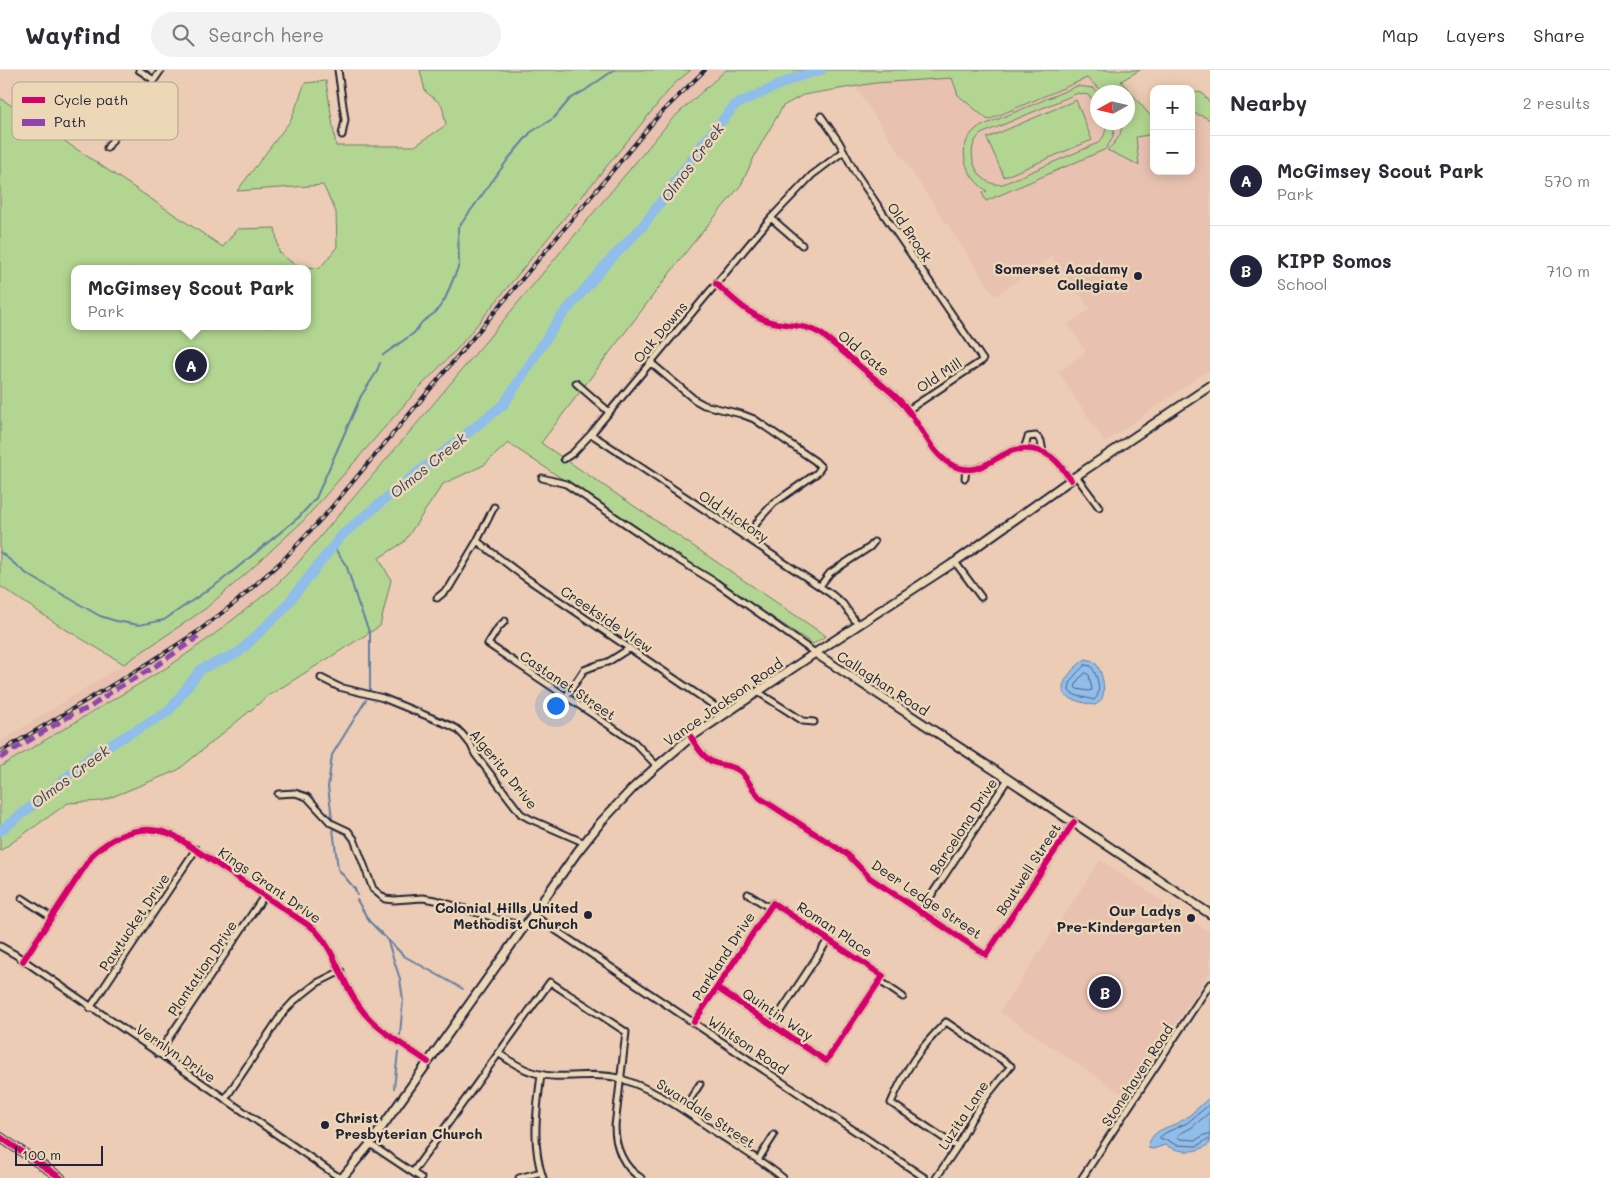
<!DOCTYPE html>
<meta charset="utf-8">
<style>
body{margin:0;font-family:Mali,sans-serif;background:#f2f2f3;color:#2b2b33}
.controls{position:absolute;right:15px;top:15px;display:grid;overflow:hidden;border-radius:10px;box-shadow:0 2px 12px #0003}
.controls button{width:45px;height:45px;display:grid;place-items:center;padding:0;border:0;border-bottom:1px solid #e1e1e2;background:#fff;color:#2b2b33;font:25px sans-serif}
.compass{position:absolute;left:1090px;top:15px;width:45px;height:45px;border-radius:50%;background:#fff;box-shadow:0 2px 12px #0003;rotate:262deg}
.scale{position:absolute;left:15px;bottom:12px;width:88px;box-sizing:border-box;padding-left:5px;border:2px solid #22223b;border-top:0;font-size:14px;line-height:18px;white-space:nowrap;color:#22223b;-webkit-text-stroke:4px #ecd7b6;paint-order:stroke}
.you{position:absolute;left:555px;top:635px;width:18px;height:18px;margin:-12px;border:4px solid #fff;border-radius:50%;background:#1a73e8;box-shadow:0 0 0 8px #1a73e833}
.badge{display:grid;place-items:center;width:32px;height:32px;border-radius:50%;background:#22223b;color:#fff;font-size:16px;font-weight:700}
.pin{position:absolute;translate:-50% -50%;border:2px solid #fff;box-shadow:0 1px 5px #0006}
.popup{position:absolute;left:71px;top:195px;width:240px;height:65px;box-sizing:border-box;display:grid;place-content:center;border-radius:10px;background:#fff;filter:drop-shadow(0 1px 4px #0005);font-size:16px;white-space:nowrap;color:#7c7c81}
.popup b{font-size:19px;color:#2b2b33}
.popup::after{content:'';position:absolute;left:50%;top:100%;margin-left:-10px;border:10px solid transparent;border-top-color:#fff}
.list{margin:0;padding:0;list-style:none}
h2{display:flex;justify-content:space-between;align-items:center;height:65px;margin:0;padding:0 20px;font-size:21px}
h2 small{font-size:16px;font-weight:400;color:#7c7c81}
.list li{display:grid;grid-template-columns:32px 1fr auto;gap:15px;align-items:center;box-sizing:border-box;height:90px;padding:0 20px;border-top:1px solid #e1e1e2}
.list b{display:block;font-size:19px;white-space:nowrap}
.list p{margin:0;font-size:16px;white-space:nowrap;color:#7c7c81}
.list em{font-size:16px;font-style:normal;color:#7c7c81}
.icon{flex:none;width:28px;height:28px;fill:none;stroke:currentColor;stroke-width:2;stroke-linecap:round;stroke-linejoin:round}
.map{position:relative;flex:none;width:1210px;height:1108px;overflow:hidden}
header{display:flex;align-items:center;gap:30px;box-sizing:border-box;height:70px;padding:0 25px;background:#fff;border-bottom:1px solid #e1e1e2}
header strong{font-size:24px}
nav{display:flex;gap:28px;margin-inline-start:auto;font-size:18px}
.search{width:350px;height:45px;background:#f2f2f3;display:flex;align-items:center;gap:12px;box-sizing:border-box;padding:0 18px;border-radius:28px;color:#7c7c81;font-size:19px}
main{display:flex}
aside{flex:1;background:#fff}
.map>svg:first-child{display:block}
.built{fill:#e8c1b0;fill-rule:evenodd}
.green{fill:#b2d691;stroke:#6a7c66;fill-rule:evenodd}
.water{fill:#90bdea;stroke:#647fa4}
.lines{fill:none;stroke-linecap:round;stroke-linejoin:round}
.shore{stroke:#4e6081;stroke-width:1}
.stream{stroke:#647fa4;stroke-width:2}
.river{stroke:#90bdea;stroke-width:10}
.street-casing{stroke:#22223b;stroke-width:9}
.secondary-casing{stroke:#22223b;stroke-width:11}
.street{stroke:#ecd7b6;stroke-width:5}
.secondary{stroke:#ecd7b6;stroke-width:7}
.rail-casing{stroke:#22223b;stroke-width:4}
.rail{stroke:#ecd7b6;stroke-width:2;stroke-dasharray:5.5;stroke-linecap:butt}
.quiet{stroke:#8e44ad;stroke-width:5;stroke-dasharray:10 5;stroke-linecap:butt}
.cycleway-casing{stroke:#ecd7b6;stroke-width:9}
.cycleway{stroke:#d6006c;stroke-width:6}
.poi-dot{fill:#22223b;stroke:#ecd7b6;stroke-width:2}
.labels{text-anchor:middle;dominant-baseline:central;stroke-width:5;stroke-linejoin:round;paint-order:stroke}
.street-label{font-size:14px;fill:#22223b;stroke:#ecd7b6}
.poi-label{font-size:14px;font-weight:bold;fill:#22223b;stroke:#ecd7b6;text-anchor:end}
.water-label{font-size:15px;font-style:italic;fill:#38415e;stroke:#ecd7b6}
.key{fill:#ecd7b6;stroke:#afa191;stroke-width:1}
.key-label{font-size:14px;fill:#22223b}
</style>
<header>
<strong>Wayfind</strong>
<div class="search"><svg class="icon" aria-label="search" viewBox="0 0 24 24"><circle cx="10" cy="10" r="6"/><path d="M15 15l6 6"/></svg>Search here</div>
<nav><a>Map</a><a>Layers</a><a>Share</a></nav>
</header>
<main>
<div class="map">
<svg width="1210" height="1108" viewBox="0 0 1210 1108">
<rect width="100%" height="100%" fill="#ecccb4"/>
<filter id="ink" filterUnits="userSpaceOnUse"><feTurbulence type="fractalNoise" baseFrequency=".02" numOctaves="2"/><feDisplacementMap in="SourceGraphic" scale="10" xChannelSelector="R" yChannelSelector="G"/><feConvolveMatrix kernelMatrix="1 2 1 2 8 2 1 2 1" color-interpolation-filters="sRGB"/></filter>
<g filter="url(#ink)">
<path class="built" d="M691,0H726L672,49L466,295L296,495L273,518L212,566L171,595L0,697V672L124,594L205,539L248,502L304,450L418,319L458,278L674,14Z
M844,0H1114L1154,50V101H1191V32L1210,44V301L1201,305L1105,372L1058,302L1086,282L1068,254L1090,239L1052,186L995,226ZM1098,22H1128V52H1098Z
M1100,790L1210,863V902L1127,1027L1000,942Z"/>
<path class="green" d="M420,0H691L674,14L458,278L418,319L304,450L248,502L205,539L124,594L60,556L0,516V28L223,177L237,159L275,158L279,182L296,196L320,198L337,177L336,142L323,115L237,121L291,50L305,13L326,11L336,76H415L446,55L442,35L425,21ZM75,199H307V256H75Z
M726,0H1140L1121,11L1154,50V64L1136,67L1139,95L1107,80C1116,72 1122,65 1122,53L1128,52V22H1103L1087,8L988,50L958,25L952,8L875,13L803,25L783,36L757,81L741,115L689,178L541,373L826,566L813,574L508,373L484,395L443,414L404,472L379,488L391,510L380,556L268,626L178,700L102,731L68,733L0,781V697L171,595L212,566L273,518L296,495L419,351L672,49Z
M1077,16L1093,18L1098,22L1097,33L1088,25L1078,23L981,64C961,80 978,119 1003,114L1098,73C1105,67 1106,61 1106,53H1114C1115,64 1112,72 1104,80L986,131L982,123L987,121C965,106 954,77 977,58Z
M1197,22L1202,23L1210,33V50L1205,47L1191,42V27Z
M1076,30L1092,70L1004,107L987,68Z"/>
<path class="water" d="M1086,589C1089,590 1092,590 1094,592C1102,598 1107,621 1101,630C1100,632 1097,634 1095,635C1091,635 1068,629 1066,626C1055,615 1077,594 1086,589Z
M1210,1027V1073C1198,1084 1179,1083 1165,1075L1153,1079L1148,1078C1152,1057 1167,1060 1183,1050C1192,1044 1201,1035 1210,1027Z"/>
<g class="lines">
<path class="shore" d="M1085,595L1091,596C1097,604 1103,623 1094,630C1086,627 1074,627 1069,621C1069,609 1077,603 1085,595Z
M1086,603L1089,605L1092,620L1089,621L1077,619L1075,617L1078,610Z
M1210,1034L1187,1053L1165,1063L1159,1068L1161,1070H1167L1176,1075L1197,1076L1206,1070H1210
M1210,1042L1191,1058L1179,1064L1178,1067L1180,1069L1196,1070L1204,1065L1210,1064"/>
<path class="stream" d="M383,285L414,263L422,252L436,242L445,229L459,195L458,158L509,88L531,62L554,48L570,29L584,21L614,0
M333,476L347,497L358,533L370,564V621
M0,482L27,504L100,546L116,551L139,555L164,550L221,511L299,447L316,428L361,326L376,303L380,293
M332,748L328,717L332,685L366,630
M333,759L338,799L355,819L357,825
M357,830L369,851L387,869L400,909L403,930L400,965
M388,870L404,886L463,919
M394,1018L398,982"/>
<path class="river" d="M0,761L46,725L94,684L168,642L201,599L238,583L282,541L341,466L397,419L445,381L504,334L559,249L609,191L643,156L705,71L735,35L794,8L821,0"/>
<defs>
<path id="street" d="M139,0L154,10
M338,0L345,50L342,65
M821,46L839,72L855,102L983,290L908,340
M107,78L161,0
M771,148L802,175
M716,214C732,227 747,244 768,251C787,257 809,253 825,267C842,280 858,295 874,308C883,316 893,323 900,331C919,349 929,383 952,395C974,406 986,394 1005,384C1021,375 1044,378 1057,392C1062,397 1066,404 1071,410
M650,292L695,330L704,335L741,344L754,349L815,391L821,397L817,403L774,433L760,448L747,468
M576,313L608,341
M591,364L831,524L843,534L858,555
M1024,379L1028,367L1036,366L1041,371L1043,382
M564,389L573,383L591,364L771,148L812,105L844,81
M1076,406L1099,437
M542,408L566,414L639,463L659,478L715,512L815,583
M965,408L966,399
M477,471L523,506L725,643
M955,492L981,527
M820,516L830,503L870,477L874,472
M437,528L449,518L477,471L494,437
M505,551L498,558L488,574L634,672L657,696
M321,608L339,617L383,628L449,655L457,659L463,665L471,675L475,684L521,744L530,749L585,773
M758,622L803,651L814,652
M566,627L584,600L597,595L608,592L630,578
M691,667C697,677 704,689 715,693C724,696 733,695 741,702C748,710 753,720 760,728L848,785L870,808L986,885L1074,752
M278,724L295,723L307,727L331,753L348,761L354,769L373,819L385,829L394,830L423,828L435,830L525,857
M748,824L770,838
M22,828L51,847
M921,841L1008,709
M533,845L925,1108
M0,876L16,885L340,1108
M23,891L93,784C117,763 145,752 175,766L314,859C336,881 341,912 359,936C374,959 406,976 428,992
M880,911L903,927
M90,938L196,779
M694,952L773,833L883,906L826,991L717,918
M772,955L828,870
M498,983C510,991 521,999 535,1003C562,1011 591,1001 618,1008C657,1019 690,1045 723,1067C743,1080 765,1093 783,1108
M158,984L264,826
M541,1004C537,1039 531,1074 543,1108
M225,1029L282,944L294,931L317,913L341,901
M683,1040L700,1014
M370,1074L421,1108
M758,1090L774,1065
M413,1102L550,912L626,962L615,1056C615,1077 623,1097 641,1108
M519,1108L541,1102
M936,1108L957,1077L971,1050L986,1027L1011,996L946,952C919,979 906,998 891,1033L957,1077
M1082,1108L1210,914"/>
<path id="secondary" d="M815,583L1008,709L1210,844
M0,1067L61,1108
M342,1108L370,1074L578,781L601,752L633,718L657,696L691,667L815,583L955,492L1076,406L1210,316"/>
</defs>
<use href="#street" class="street-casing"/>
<use href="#secondary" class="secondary-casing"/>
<use href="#street" class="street"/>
<use href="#secondary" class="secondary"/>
<defs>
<path id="rail" d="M0,682L144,596L197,562L236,532L283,490L325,445L660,44L705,0"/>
</defs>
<use href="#rail" class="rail-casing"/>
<use href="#rail" class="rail"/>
<path class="quiet" d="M0,688L73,644L89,638L114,620L153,598L198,567"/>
<defs>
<path id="cycleway" d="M716,214C732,227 747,244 768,251C787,257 809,253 825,267C842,280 858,295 874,308C883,316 893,323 900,331C919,349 929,383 952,395C974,406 986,394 1005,384C1021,375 1044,378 1057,392C1062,397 1066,404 1071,410
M691,667C697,677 704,689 715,693C724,696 733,695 741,702C748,710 753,720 760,728L848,785L870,808L986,885L1074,752
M23,891L93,784C117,763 145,752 175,766L314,859C336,881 341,912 359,936C374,959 406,976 428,992
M694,952L773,833L883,906L826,991L717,918
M0,1067L61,1108"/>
</defs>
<use href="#cycleway" class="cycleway-casing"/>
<use href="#cycleway" class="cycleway"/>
</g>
</g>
<g class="poi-dot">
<circle cx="1138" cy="206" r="5"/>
<circle cx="588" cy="845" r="5"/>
<circle cx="1191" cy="848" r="5"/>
<circle cx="325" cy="1055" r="5"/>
</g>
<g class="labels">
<g class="street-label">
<text transform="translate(910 162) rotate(56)">Old Brook</text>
<text transform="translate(660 262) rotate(-50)">Oak Downs</text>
<text transform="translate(864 283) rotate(40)">Old Gate</text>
<text transform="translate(939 305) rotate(-33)">Old Mill</text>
<text transform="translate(734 446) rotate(34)">Old Hickory</text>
<text transform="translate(607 549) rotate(34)">Creekside View</text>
<text transform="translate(883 613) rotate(33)">Callaghan Road</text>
<text transform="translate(568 615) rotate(34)">Castanet Street</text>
<text transform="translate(723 632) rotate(-35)">Vance Jackson Road</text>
<text transform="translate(504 699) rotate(51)">Algerita Drive</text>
<text transform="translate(963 756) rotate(-57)">Barcelona Drive</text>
<text transform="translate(1028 799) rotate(-57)">Boutwell Street</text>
<text transform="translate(270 815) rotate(35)">Kings Grant Drive</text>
<text transform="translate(927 829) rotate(34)">Deer Ledge Street</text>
<text transform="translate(134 852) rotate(-56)">Pawtucket Drive</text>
<text transform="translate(835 859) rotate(34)">Roman Place</text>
<text transform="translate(723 886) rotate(-57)">Parkland Drive</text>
<text transform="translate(202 898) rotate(-56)">Plantation Drive</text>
<text transform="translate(778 944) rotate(34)">Quintin Way</text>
<text transform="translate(748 975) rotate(34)">Whitson Road</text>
<text transform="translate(176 983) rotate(34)">Vernlyn Drive</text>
<text transform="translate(1137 1005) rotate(-57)">Stonehaven Road</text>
<text transform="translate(706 1043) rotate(33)">Swandale Street</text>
<text transform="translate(963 1045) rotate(-57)">Luzita Lane</text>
</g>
<g class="poi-label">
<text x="1128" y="198">Somerset Acadamy<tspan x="1128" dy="16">Collegiate</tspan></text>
<text x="578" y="837">Colonial Hills United<tspan x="578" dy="16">Methodist Church</tspan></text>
<text x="1181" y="840">Our Ladys<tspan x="1181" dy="16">Pre-Kindergarten</tspan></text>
<text x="335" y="1047" text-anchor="start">Christ<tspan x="335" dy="16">Presbyterian Church</tspan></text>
</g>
<g class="water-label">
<text transform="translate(692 92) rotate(-53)">Olmos Creek</text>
<text transform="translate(428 395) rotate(-39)">Olmos Creek</text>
<text transform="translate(70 706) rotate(-37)">Olmos Creek</text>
</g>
</g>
<rect x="12" y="12" width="166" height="58" rx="8" class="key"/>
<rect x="22" y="27" width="23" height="6" fill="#d6006c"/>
<rect x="22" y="49" width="23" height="7" fill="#8e44ad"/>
<g class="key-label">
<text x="54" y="35">Cycle path</text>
<text x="54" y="57">Path</text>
</g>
</svg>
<div class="controls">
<button>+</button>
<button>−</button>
</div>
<svg class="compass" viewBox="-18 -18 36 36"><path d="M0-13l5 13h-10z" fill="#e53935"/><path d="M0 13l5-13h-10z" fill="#7c7c81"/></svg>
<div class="scale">100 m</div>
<div class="you"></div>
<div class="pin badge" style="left:191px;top:295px">A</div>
<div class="popup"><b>McGimsey Scout Park</b>Park</div>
<div class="pin badge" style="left:1105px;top:922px">B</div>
</div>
<aside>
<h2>Nearby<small>2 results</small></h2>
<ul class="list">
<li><span class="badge">A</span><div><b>McGimsey Scout Park</b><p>Park</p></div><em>570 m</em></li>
<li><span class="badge">B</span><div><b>KIPP Somos</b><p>School</p></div><em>710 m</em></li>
</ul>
</aside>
</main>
